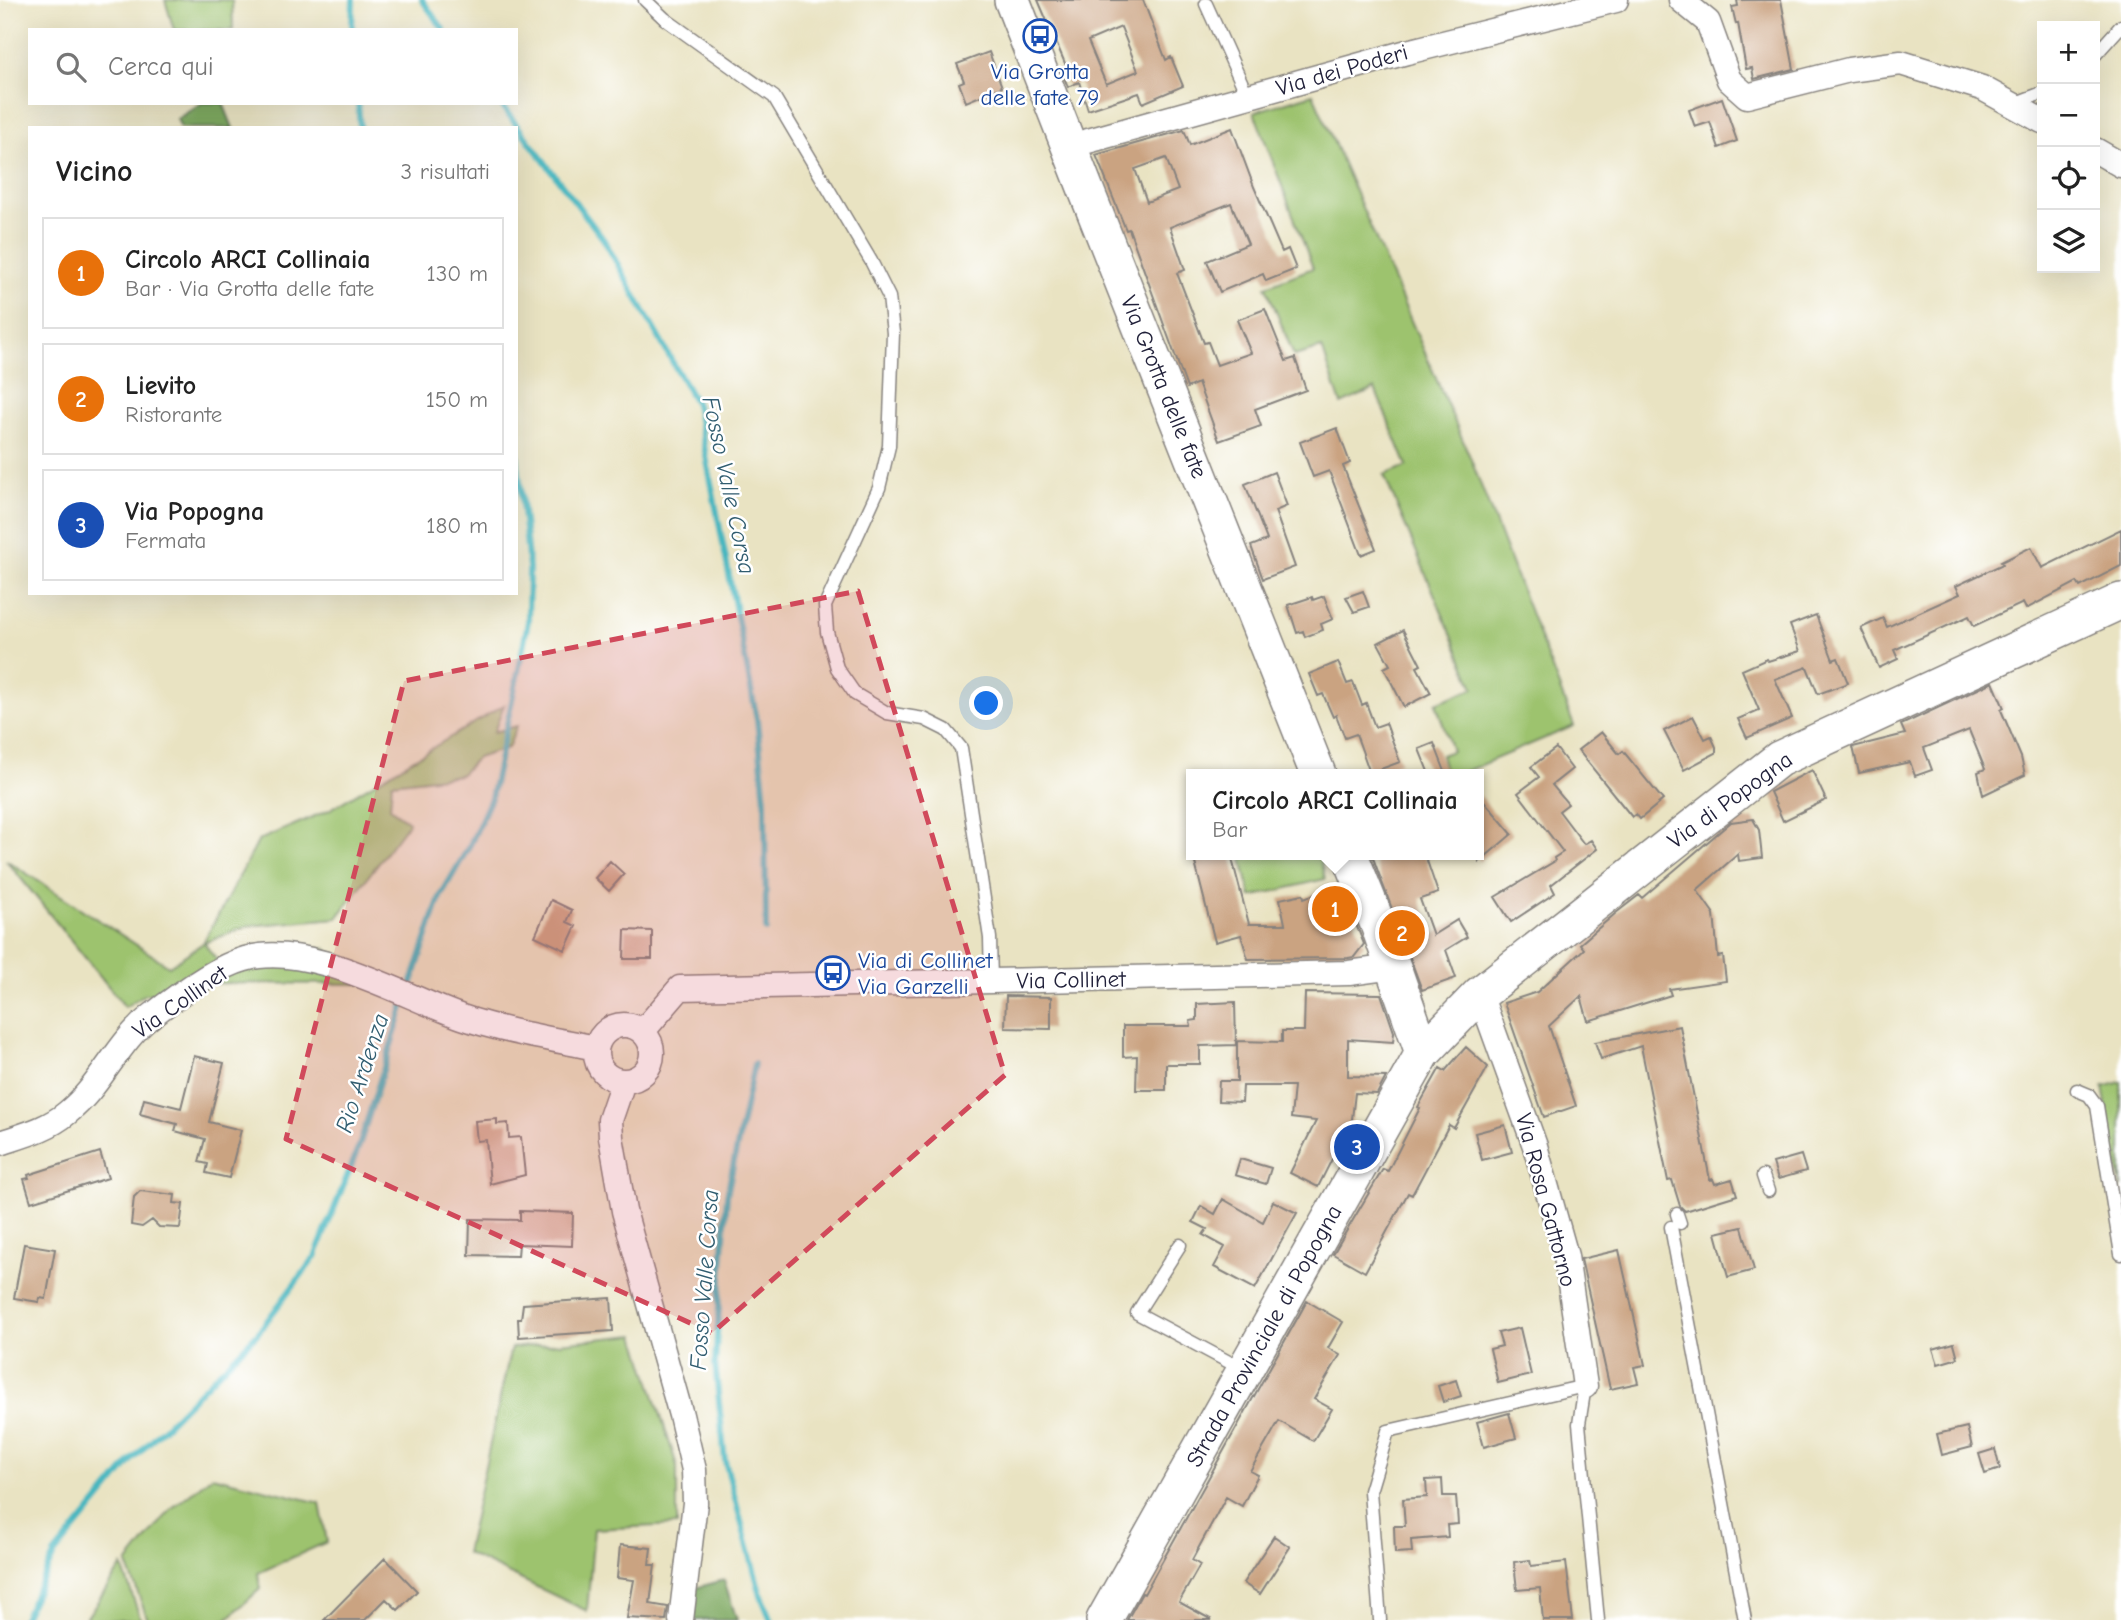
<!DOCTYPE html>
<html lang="it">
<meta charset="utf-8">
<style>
body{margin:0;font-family:"Comic Neue",sans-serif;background:#f6f6f6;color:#222}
.controls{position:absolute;right:21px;top:21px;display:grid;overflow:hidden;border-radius:0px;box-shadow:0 7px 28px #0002}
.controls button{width:63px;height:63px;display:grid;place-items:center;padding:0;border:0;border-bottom:2px solid #e0e0e0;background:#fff;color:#222;font:35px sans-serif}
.you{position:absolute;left:987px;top:704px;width:24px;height:24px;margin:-18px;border:5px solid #fff;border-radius:50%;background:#1a73e8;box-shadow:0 0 0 10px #1a73e833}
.badge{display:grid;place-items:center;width:46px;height:46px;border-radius:50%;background:#db2777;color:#fff;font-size:23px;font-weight:700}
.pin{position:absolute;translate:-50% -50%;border:4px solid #fff;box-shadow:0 2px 7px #0006}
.popup{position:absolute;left:1186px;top:769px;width:298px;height:91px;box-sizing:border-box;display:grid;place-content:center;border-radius:0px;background:#fff;filter:drop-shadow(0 2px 5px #0005);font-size:23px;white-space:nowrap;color:#767676}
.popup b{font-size:26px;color:#222}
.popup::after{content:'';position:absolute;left:50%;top:100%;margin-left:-14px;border:14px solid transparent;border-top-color:#fff}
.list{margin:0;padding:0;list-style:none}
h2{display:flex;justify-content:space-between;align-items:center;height:91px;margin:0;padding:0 28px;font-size:30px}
h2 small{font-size:23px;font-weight:400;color:#767676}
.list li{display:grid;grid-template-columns:46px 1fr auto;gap:21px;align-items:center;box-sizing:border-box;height:112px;margin:0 14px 14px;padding:0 14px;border:2px solid #e0e0e0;border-radius:0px}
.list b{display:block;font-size:26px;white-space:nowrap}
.list p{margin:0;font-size:23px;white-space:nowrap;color:#767676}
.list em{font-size:23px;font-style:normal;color:#767676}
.icon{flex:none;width:38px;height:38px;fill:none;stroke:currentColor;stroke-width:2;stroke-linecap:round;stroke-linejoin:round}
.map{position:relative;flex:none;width:2121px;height:1620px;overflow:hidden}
.search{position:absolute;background:#fff;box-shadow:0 7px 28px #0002;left:28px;top:28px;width:490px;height:77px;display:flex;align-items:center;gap:18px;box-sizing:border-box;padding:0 24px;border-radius:0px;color:#767676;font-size:26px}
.panel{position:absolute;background:#fff;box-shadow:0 7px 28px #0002;left:28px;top:126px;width:490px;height:469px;border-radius:0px}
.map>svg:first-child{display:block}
.green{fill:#9dc36e;stroke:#607254;stroke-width:2}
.forest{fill:#7ea961;stroke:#50664e;stroke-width:2}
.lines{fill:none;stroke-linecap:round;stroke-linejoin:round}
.stream{stroke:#47b6bf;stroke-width:6}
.building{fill:#caa381;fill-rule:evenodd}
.lane-casing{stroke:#86827e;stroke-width:15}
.street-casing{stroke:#86827e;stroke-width:27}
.secondary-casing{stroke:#86827e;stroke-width:38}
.lane{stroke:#fff;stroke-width:12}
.street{stroke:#fff;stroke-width:24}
.secondary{stroke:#fff;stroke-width:35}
.marked{fill:#d1495b;fill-opacity:0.2;stroke:#d1495b;stroke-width:5;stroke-dasharray:14 9;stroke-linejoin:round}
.labels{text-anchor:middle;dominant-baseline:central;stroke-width:5;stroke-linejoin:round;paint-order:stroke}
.street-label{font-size:23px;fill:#22223b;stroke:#fff}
.transit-label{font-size:23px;fill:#164399;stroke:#fff}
.water-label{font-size:24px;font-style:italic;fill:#315d70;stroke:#fff}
</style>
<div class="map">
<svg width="2121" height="1620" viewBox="0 0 2121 1620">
<rect width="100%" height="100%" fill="#fff"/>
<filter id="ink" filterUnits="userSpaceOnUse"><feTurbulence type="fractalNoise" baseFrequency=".0143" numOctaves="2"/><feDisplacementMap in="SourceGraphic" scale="14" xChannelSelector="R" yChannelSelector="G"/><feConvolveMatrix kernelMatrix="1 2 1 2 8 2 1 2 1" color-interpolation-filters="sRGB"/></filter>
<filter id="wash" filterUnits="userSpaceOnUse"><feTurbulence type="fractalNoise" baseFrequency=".00686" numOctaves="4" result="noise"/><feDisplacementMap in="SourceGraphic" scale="28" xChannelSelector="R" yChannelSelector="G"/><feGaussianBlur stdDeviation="1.57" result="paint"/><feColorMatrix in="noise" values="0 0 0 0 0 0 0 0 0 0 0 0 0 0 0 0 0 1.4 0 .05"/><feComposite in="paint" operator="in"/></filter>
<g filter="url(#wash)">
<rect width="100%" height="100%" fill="#e9e3c2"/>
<path class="green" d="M165,0H232L233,30H174Z
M1313,94L1470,457L1574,726L1459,774H1446L1441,755L1452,751L1436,703L1474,688L1384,475L1407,466L1375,389L1341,404L1322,348L1294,356L1266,286L1313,268L1254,112Z
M504,705L494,732L517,726L508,748L477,758L460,775L392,783L390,808L409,822L337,918L248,926L204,943L219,963L253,947L325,948L364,984L206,983L173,994H145L125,1007L6,860L169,966L203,943L259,840L329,810Z
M1255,855H1319L1325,879L1251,897L1242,858Z
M2121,1082V1188L2103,1087Z
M635,1335L677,1466V1525L594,1529L587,1611L466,1553L511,1348Z
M212,1476L320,1503L327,1542L258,1573L260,1589L226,1620H148L127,1564L171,1509Z
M122,1566L141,1620H85Z"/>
<path class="forest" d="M202,103H223L233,128H181L177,119Z
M724,1580L737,1620H694L695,1588Z"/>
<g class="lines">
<path class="stream" d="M422,0L444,30
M352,30L353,0
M358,103L360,128
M500,103L604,240L696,404L757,720L765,801L766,930
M410,988L440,897L471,843L491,798L519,668L528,621L529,568L516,446
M754,1064L727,1195L715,1363L725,1461L761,1596L771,1620
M23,1620L54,1555L132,1460L257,1334L315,1257L359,1146L406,998"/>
</g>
<g id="blocks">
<path class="building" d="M1038,0H1143L1166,60L1171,57L1183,86L1143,103L1139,93L1088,110L1079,82L1068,87L1061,70L1067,68ZM1121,27L1138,71L1106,84L1088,41Z
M1737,0H1781L1794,69L1754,79L1752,68L1746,69L1738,23L1736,24L1732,7L1738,6Z
M989,52L1002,87L966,102L959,83L964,81L957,64Z
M1722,98L1737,141L1719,148L1710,122L1695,127L1689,110Z
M1232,128L1254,187L1282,252L1288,249L1296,269L1266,281L1263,274L1220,292L1207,261L1248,244L1231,203L1170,227L1185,270L1177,273L1204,343L1208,342L1217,365L1251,353L1237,320L1265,309L1286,361L1295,358L1306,390L1255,409L1261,426L1219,441L1198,383L1187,388L1129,229L1126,230L1096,155L1184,130L1190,145ZM1166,158L1178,190L1147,202L1135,169Z
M1337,428L1350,463L1343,466L1376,549L1361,555L1329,471L1313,477L1300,442Z
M1274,472L1287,506L1275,511L1295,567L1263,579L1251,546L1267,540L1245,484Z
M2121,529V566L2080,587L2077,582L2026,609L2023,603L1974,626L1969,616L1894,650L1898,659L1879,668L1861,628L1883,618L1887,627L1960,594L1956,586L2003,564L2001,562L2031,547L2042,568Z
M1363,591L1369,607L1354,612L1346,597Z
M1324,596L1333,619L1321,624L1323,630L1305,637L1303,631L1297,633L1288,605L1312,597L1313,600Z
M1816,615L1833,660L1838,658L1848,683L1818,694L1807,667L1775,679L1792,718L1747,738L1738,719L1759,710L1742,670L1767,659L1768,661L1800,651L1790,625Z
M1403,630L1421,665L1417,667L1431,693L1404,707L1384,668L1390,665L1378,643Z
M1338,662L1347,684L1353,682L1362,705L1366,703L1375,727L1386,723L1400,762L1370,773L1356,734L1345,738L1336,715L1333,717L1323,694L1318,696L1309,674Z
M1993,682L2004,708L2001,710L2021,757L2025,775L1983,795L1978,772L1985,769L1969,730L1924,748L1932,770L1915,776L1910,762L1859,773L1853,747L1905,734L1901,725Z
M1693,716L1705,739L1711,736L1716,747V753L1684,770L1664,731Z
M1601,732L1619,754L1623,751L1663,800L1640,819L1636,814L1632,817L1578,750Z
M1434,743L1446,774H1429L1419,749Z
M1556,748L1572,769L1552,785L1568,804L1559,811L1584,844L1591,840L1597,849L1551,885L1555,893L1511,922L1495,897L1555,861L1554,858L1563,852L1518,793L1539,777L1531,767Z
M1812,770L1826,800L1783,821L1770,792Z
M1479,795L1512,834L1479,862Z
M1753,819L1759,830L1762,858L1739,861L1738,854L1697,890L1714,914L1718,957L1723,956L1726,981L1669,989L1671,995L1588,1021L1581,996L1549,1026L1576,1106L1544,1117L1504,1003L1537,992L1584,949L1580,944L1616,913L1639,895L1642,898L1731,822Z
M1193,855H1231L1249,924H1285L1280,899L1303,894L1304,898L1340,885L1364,944L1354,957L1348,958L1248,959L1241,935L1215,942Z
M1372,855H1425L1438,893L1420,899L1433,935L1457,920L1467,937L1446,950L1456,978L1422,990Z
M610,861L624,874L609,891L595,878Z
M551,900L572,910L567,922L576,926L565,950L535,936Z
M625,930L652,931V959H624Z
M1305,993L1381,994L1394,1032L1393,1042L1348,1039V1076L1386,1077L1377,1094L1355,1093L1350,1136L1344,1135L1318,1187L1290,1173L1316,1121L1291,1118L1294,1086H1243L1242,1102L1218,1101L1219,1081H1237V1041L1282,1042V1031H1304Z
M1006,996L1051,997V1029L1005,1028Z
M1235,1002L1236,1045L1200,1046V1064H1166V1090H1136L1137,1056L1123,1057V1026H1191L1190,1021L1197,1020V1004Z
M1680,1026L1710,1180L1713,1179L1715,1184L1732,1179L1737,1195L1685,1211L1680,1206L1672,1180L1668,1181L1641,1046L1601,1059L1595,1042Z
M1466,1047L1488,1067L1454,1128L1449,1125L1412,1195L1408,1193L1365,1272L1333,1254L1383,1169L1388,1171L1420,1108L1418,1107L1440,1068L1445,1071Z
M194,1056L224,1063L209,1122L241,1130L229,1178L206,1173L208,1164L199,1162L205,1139L175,1131L177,1124L140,1114L144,1099L181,1108Z
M497,1119V1124L508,1123L509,1138L521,1137L525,1175L490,1184L486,1140L477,1141L475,1121Z
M1505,1125L1512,1152L1482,1160L1475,1133Z
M100,1152L108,1178L31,1202L24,1179L29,1178L28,1175Z
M1801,1155L1806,1171L1778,1179L1773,1163Z
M1240,1159L1271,1168L1266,1184L1235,1175Z
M140,1191L175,1195L174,1203L183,1204L180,1228L159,1227L152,1220L142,1227L131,1225L134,1197Z
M1223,1199L1263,1222L1273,1201L1297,1213L1255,1289L1214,1267L1225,1247L1203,1235L1207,1229L1193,1222L1201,1206L1215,1214Z
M520,1211L573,1213L572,1246L519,1244L518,1256L469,1255L470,1219L520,1220Z
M1742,1227L1754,1270L1728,1277L1716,1233Z
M24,1244L55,1249L46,1299L40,1298L39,1302L14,1298Z
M1619,1250L1645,1365L1634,1367L1638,1383L1610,1389L1581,1259Z
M611,1298L613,1331L519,1337L518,1319H521L523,1304Z
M1307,1301L1343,1322L1328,1348L1340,1355L1314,1399L1332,1409L1313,1441L1279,1421L1250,1471L1258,1475L1242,1506L1226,1497L1192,1560L1200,1565L1179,1602L1212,1620H1127L1142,1593L1144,1594Z
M1520,1328L1531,1375L1498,1383L1490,1349L1502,1346L1498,1333Z
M1954,1343L1958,1358L1938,1364L1933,1349Z
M1456,1380L1461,1396L1443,1402L1438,1386Z
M1509,1413L1516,1438L1484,1447L1477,1422Z
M1967,1427L1972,1447L1942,1455L1937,1434Z
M1995,1449L2000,1469L1985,1474L1979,1454Z
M1442,1479L1443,1496H1456L1458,1524L1447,1525L1448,1537L1411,1540L1412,1552L1395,1553L1394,1526H1405L1403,1499L1427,1497L1426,1480Z
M1274,1536L1290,1547L1260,1594L1243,1583Z
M620,1545L651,1548L649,1565H655L650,1604L668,1607L666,1620L627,1618L634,1580L617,1578Z
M385,1558L417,1591L398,1610L386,1599L365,1620H324Z
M1530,1560L1531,1566L1566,1562L1573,1620H1543L1540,1588L1517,1590L1514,1562Z"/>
</g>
</g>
<g filter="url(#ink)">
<use href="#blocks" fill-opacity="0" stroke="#86827e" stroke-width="2"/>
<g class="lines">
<defs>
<path id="lane" d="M645,0L665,19L774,97L871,261L889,297L893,333L889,446L879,488L825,606L827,632L837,668L855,694L887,713L924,719L946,730L961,748L990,938L991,982
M1206,4L1248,97
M2095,55L2121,26
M2013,104L2042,93
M2077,1090L2089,1095L2097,1106L2121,1254
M1763,1176L1768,1191
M1677,1214L1680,1223
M1671,1227L1745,1620
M1180,1245L1137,1313L1242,1369
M1380,1620L1370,1491L1388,1431L1585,1386L1579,1424L1598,1620"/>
<path id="street" d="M1681,0L1708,22L1729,80L1747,96L1849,70L1901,63L1982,88L2042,121
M1070,146L1407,52L1616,0
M2095,150L2121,165
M1480,994L1535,1146L1566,1256L1585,1386
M596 1053a28 28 0 1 1 56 0a28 28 0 1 1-56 0Z
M643,1031L680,988L1349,973L1393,967
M623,1082L610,1120L611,1137L624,1211L681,1415L694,1470L695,1503L681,1620
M0,1143C24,1135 48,1129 67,1113C101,1086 117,1043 150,1017C174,998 216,967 245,959C307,940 402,996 462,1017C505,1032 552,1039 596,1048"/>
<path id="secondary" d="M1012,0L1088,195L1318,774
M1350,855L1379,927L1423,1053
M1104,1620L1423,1053L1480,994L1779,759L2121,601"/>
</defs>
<use href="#lane" class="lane-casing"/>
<use href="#street" class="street-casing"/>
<use href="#secondary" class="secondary-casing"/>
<use href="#lane" class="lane"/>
<use href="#street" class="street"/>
<use href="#secondary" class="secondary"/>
</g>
</g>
<path class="marked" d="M858,591L1005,1075L712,1333L286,1139L404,681Z"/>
<defs>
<symbol id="bus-ring" viewBox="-11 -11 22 22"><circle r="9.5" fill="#fff" stroke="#1a4fb4" stroke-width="1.5"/><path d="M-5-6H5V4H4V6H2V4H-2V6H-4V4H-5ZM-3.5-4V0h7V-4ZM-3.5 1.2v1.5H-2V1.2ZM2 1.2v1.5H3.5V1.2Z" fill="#1a4fb4"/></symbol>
</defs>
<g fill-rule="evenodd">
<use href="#bus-ring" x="1021" y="17" width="38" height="38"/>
<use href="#bus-ring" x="814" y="954" width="38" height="38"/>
</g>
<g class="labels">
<g class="street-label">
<text transform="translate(1342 70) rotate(-16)">Via dei Poderi</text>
<text transform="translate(1164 387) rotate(68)">Via Grotta delle fate</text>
<text transform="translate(1730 800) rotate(-36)">Via di Popogna</text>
<text transform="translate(1071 980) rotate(-1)">Via Collinet</text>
<text transform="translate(180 1002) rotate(-35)">Via Collinet</text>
<text transform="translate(1546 1200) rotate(75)">Via Rosa Gattorno</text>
<text transform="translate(1264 1336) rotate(-61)">Strada Provinciale di Popogna</text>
</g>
<g class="transit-label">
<text x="1040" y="71">Via Grotta<tspan x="1040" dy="26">delle fate 79</tspan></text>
<text x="858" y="960" text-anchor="start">Via di Collinet<tspan x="858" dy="26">Via Garzelli</tspan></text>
</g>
<g class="water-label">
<text transform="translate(729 485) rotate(78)">Fosso Valle Corsa</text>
<text transform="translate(362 1073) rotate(-72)">Rio Ardenza</text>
<text transform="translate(704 1280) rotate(-86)">Fosso Valle Corsa</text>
</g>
</g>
</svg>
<div class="controls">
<button>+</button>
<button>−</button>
<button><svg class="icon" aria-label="locate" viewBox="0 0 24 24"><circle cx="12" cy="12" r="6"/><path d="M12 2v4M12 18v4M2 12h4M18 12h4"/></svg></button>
<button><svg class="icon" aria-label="layers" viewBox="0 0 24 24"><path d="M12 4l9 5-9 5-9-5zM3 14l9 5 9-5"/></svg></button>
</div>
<div class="you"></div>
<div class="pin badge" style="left:1335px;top:909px;background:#e8710a">1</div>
<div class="popup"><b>Circolo ARCI Collinaia</b>Bar</div>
<div class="pin badge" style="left:1402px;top:933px;background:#e8710a">2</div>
<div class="pin badge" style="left:1357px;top:1147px;background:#1a4fb4">3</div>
<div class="search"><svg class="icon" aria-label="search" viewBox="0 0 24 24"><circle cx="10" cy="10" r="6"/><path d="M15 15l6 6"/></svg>Cerca qui</div>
<section class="panel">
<h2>Vicino<small>3 risultati</small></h2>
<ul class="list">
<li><span class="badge" style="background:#e8710a">1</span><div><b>Circolo ARCI Collinaia</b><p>Bar · Via Grotta delle fate</p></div><em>130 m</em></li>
<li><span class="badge" style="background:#e8710a">2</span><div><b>Lievito</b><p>Ristorante</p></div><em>150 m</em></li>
<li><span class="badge" style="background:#1a4fb4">3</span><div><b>Via Popogna</b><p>Fermata</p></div><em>180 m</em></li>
</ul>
</section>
</div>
